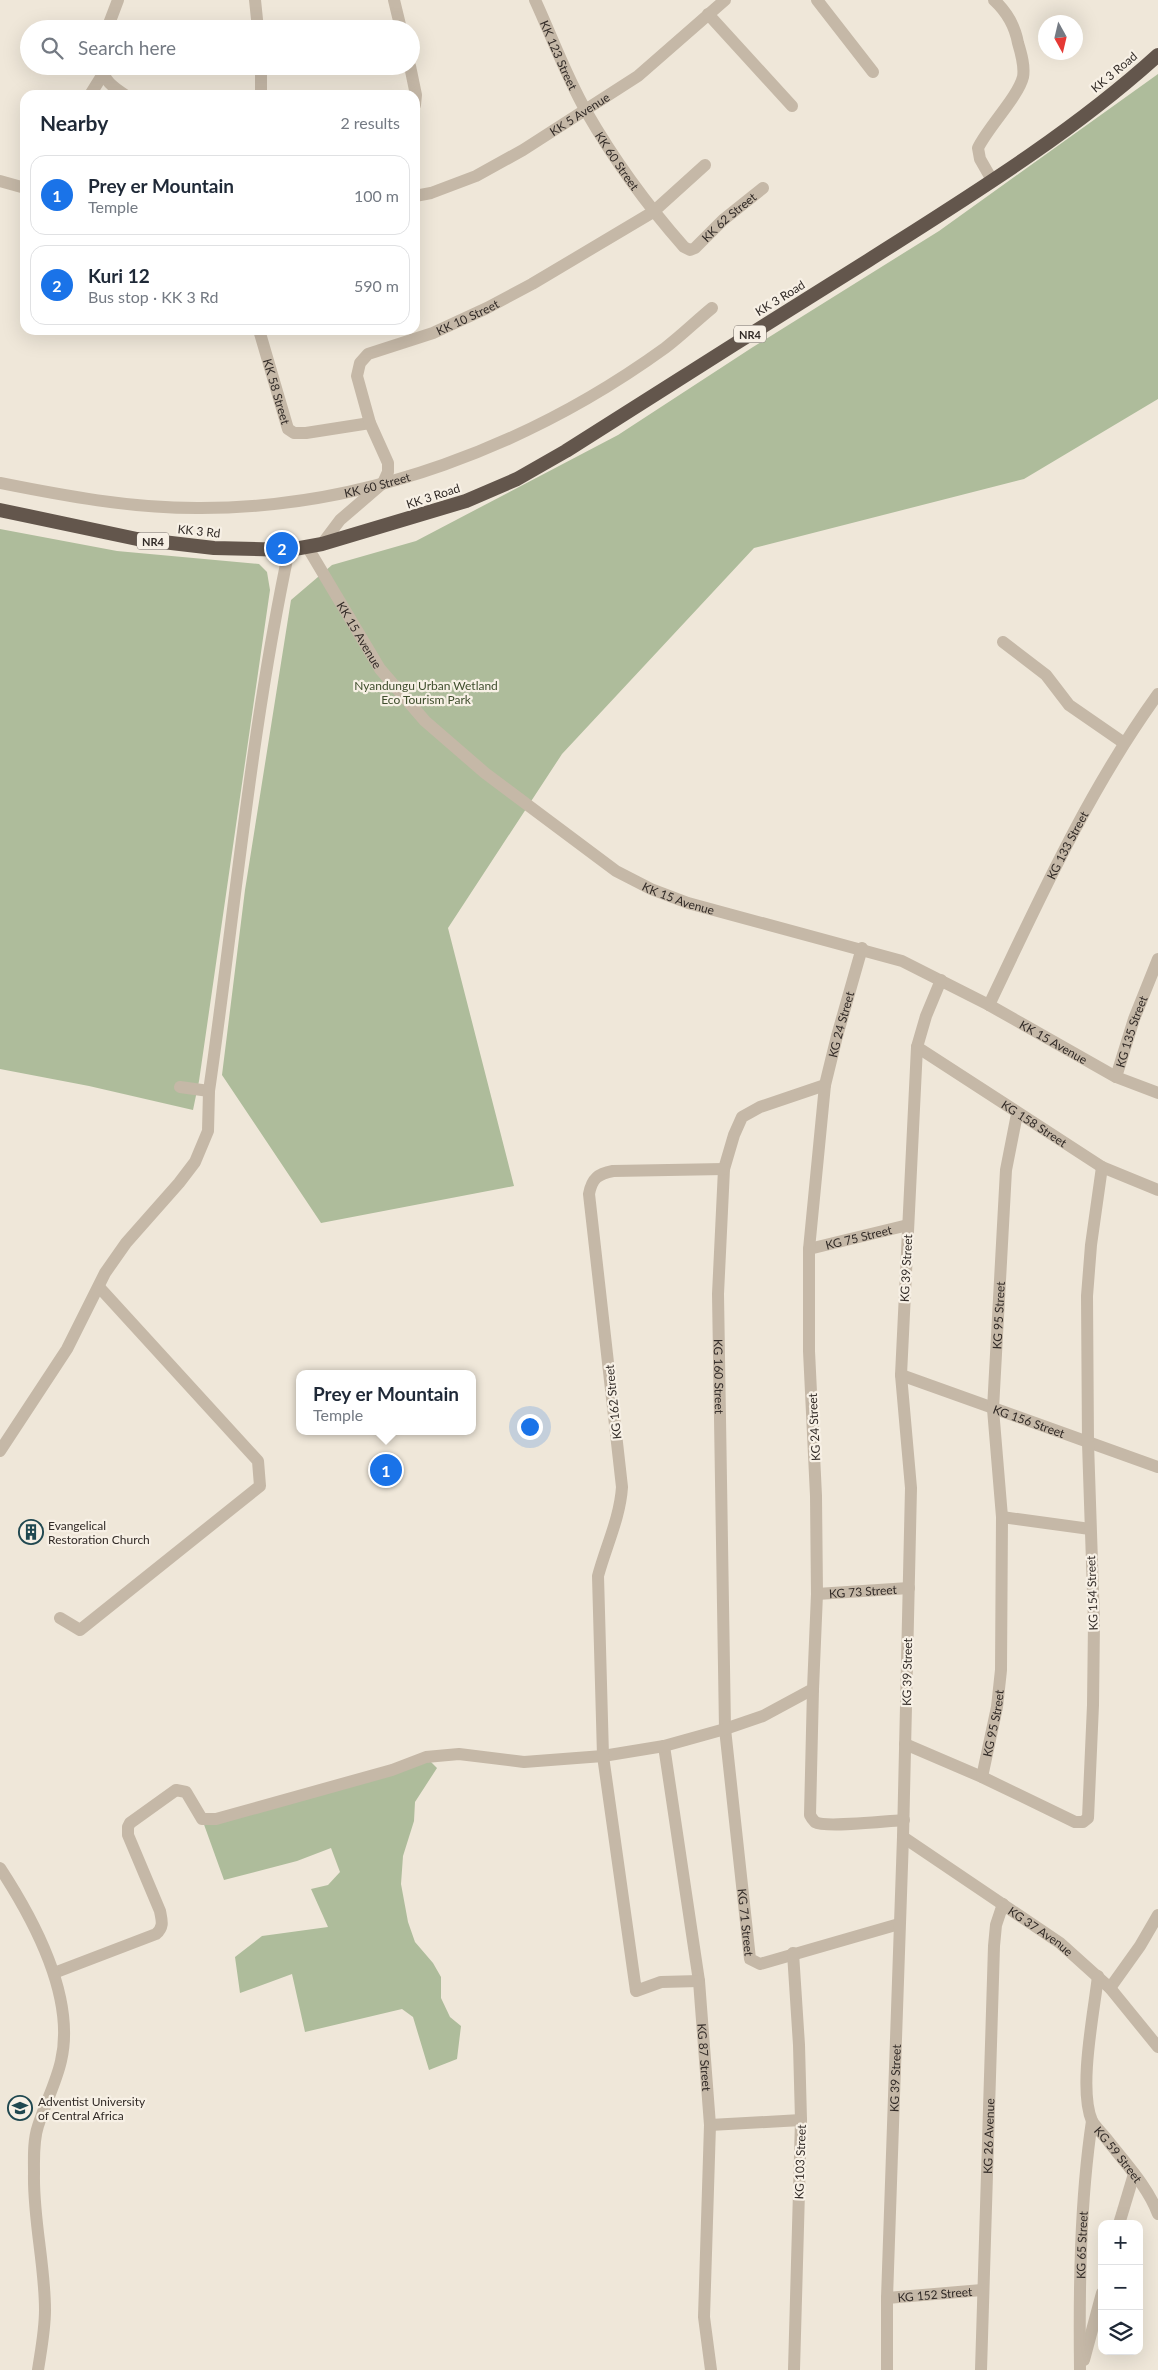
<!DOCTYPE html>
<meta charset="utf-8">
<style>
body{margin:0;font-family:Lato,sans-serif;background:#f6f6f7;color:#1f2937}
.controls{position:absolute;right:15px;bottom:15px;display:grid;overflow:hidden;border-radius:10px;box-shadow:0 5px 20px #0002}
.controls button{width:45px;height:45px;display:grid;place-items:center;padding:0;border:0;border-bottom:1px solid #e0e1e3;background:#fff;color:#1f2937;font:25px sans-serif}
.compass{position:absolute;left:1038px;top:15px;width:45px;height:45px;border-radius:50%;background:#fff;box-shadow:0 5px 20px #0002;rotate:172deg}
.you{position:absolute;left:529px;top:1426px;width:18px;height:18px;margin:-12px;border:4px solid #fff;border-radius:50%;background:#1a73e8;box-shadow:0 0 0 8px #1a73e833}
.badge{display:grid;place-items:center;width:32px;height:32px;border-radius:50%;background:#1a73e8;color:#fff;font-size:16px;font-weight:700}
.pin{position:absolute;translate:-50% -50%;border:2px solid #fff;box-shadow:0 1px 5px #0006}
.popup{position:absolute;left:296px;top:1370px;width:180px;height:65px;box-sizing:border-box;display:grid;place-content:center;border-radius:10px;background:#fff;filter:drop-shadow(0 1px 4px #0005);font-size:16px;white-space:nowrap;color:#747a83}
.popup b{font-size:19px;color:#1f2937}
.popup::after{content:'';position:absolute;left:50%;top:100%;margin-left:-10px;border:10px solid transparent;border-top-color:#fff}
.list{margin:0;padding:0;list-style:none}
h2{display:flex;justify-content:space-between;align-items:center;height:65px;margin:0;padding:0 20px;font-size:21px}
h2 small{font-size:16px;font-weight:400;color:#747a83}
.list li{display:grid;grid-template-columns:32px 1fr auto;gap:15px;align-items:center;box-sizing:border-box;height:80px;margin:0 10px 10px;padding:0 10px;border:1px solid #e0e1e3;border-radius:15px}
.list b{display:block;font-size:19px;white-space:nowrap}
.list p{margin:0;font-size:16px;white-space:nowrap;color:#747a83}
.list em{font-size:16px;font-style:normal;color:#747a83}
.icon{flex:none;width:28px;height:28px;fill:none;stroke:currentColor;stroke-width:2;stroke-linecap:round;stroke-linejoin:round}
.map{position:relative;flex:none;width:1158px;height:2370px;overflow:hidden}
.search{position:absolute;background:#fff;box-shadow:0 5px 20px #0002;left:20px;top:20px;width:400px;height:55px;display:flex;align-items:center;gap:12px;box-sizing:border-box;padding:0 18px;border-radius:28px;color:#747a83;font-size:19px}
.panel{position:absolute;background:#fff;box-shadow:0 5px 20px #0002;left:20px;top:90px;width:400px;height:245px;border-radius:15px}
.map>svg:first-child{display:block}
.green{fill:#aebc9b}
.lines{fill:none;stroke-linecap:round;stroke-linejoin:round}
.minor{stroke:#c5b8a7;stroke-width:12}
.tertiary{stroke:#c5b8a7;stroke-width:12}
.trunk{stroke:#63564c;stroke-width:14}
.labels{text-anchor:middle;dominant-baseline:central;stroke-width:4.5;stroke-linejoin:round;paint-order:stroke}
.shield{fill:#f7f0e5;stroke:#6d6660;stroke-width:1}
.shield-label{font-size:11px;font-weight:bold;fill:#322b27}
.street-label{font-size:12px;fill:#322b27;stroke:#f7f0e5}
.park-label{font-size:12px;fill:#3f4e2d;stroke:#f7f0e5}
.poi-label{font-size:12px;fill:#322b27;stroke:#f7f0e5;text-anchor:start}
</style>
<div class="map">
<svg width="1158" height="2370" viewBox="0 0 1158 2370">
<rect width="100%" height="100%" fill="#efe7d9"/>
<path class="green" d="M1158,74V399L1024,479L754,548L562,754L448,928L514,1186L321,1223L222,1075L245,890L291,600L332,565L416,541L618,435L753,347L939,231Z
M0,529L117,551L259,564L267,572L270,590L199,1081L193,1110L89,1086L0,1069Z
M426,1757L437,1768L415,1802L414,1821L403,1856L401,1884L408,1922L415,1942L433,1963L441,1977V1998L450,2017L461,2026L457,2059L429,2070L413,2017L402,2009L305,2032L292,1974L240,1993L235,1957L262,1936L328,1927L311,1889L328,1885L340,1872L331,1848L297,1861L224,1880L202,1819Z"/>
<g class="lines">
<g class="minor">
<path d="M255,0L258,29"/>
<path d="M394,0L401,29"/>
<path id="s1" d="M535,0C552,37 566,76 586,111C614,160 647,205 684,247L690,250L695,248L723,220L763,188"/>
<path d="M817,0L873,72"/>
<path d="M708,14L792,106"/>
<path d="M107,29L118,0"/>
<path d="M101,66C104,81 113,87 125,95"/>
<path d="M410,66L416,95L415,105"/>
<path d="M90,95L103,74"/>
<path d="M261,95V66"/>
<path d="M992,180L980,159L978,148C988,127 1018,97 1023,77C1025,66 1021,53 1018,43C1015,26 1007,12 994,0"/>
<path d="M0,181L25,188"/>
<path id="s2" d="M415,196L431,193L476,176L523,150L638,76L725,0"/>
<path id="s3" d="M259,330L288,429L294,433H306L370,423"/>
<path id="s4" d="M0,483C65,496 130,508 197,508C365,509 531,445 665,348C681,336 696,321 712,308"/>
<path id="s5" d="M322,544L340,520L383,483L388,472V463L370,423L357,376L360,363L368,354L433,333L487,308L532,284L653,212L705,165"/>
<path d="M1003,642L1046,675L1069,705L1124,743"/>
<path id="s6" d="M989,1005C1040,898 1088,791 1158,694"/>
<path id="s7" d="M917,1047L1102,1167L1158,1190"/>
<path id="s8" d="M1116,1077L1134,1019L1158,959"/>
<path id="s9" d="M825,1085L760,1107L742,1117L734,1135L724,1169L718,1294L725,1729L750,1959L760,1964L899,1924"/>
<path d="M180,1087L209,1091"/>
<path id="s10" d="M809,1249L908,1225"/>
<path id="s11" d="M901,1375L1158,1467"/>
<path d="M1002,1517L1090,1529"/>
<path id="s12" d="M817,1594L909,1588"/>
<path d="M60,1618L80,1630L260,1486L258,1461L99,1287"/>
<path d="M813,1689L810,1815C811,1817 813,1820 815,1822C825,1828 888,1821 904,1820"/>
<path d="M905,1744L982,1777L1075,1822H1083L1088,1818L1093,1705L1094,1622L1088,1443L1087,1296L1091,1245L1102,1167"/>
<path id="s13" d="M664,1746L699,1981L710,2125L704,2317L711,2370"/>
<path id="s14" d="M982,1777L997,1707L1001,1670L1002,1517L993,1409L1006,1170L1017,1114"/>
<path d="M793,1953L799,2045L801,2120L794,2370"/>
<path id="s15" d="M54,1973L156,1934C164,1927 162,1921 160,1911L128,1835V1827L130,1823L176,1790L186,1792L202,1819H216L392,1770L426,1757L459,1754L524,1762L603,1756L664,1746L725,1729L763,1716L813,1689L817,1594L816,1496L809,1351V1249L825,1085L837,1036L862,948"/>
<path id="s16" d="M1098,1976C1094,2012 1078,2089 1092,2121C1096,2128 1104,2135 1109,2142C1126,2164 1148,2187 1158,2214"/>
<path d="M699,1981L661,1982L636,1991L603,1756L598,1576C606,1546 620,1518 622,1487L589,1194C592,1178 598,1174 613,1171L724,1169"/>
<path d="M1110,1988L1140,1946L1158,1915"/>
<path d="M710,2125L801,2120"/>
<path d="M1119,2224L1134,2174"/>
<path id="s17" d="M887,2298L982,2290"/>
<path d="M1084,2360L1102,2293"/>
<path id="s18" d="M887,2370V2298L903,1837"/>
<path id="s19" d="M981,2370L994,1946L996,1925L1003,1904"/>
<path id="s20" d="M1080,2370C1079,2288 1080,2202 1092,2121"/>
</g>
<g class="tertiary">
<path id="s21" d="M308,548L380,669L425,721L485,773L616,871L651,889L688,903L902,961L989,1005L1116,1077L1158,1093"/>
<path id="s22" d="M941,980L926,1016L917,1047L901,1375L911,1488L903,1837L1060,1943L1110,1988L1158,2047"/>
<path d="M0,1451L67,1349L105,1273L126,1243L179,1183L195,1162L208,1131L209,1091C235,911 251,728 289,550"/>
<path d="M0,1868C34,1920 76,1997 61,2061C56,2083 45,2104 38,2126C33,2141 34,2158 34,2174C33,2219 45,2265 45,2310C45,2330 41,2350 38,2370"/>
</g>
<path class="trunk" d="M0,510L137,539L214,548L289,550L322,544L466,501L517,479L566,451C666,387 768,323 869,260C968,197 1071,134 1158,55"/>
</g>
<defs>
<symbol id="building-ring" viewBox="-11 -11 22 22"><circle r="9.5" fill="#f7f0e5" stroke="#204850" stroke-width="1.5"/><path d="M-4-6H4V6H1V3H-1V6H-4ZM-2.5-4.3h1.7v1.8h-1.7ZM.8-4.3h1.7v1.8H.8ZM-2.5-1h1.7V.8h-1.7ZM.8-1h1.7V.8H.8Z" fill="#204850"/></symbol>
<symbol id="university-ring" viewBox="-11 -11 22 22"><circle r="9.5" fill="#f7f0e5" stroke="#204850" stroke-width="1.5"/><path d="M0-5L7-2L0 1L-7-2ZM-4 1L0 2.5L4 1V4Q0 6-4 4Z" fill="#204850"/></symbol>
</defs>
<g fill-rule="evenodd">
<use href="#building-ring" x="17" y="1518" width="28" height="28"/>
<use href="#university-ring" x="6" y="2094" width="28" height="28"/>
</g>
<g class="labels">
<g class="shield">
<rect x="734" y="325.5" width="32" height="17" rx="4"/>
<rect x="137" y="532.5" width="32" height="17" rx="4"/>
</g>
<g class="shield-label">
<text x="750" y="334">NR4</text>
<text x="153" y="541">NR4</text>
</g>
<g class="street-label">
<text stroke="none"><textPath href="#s1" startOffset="60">KK 123 Street</textPath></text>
<text transform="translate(1114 72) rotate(-40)">KK 3 Road</text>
<text stroke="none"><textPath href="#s2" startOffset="185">KK 5 Avenue</textPath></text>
<text stroke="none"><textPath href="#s1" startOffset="181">KK 60 Street</textPath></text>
<text stroke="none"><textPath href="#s1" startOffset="348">KK 62 Street</textPath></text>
<text transform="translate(780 298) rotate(-32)">KK 3 Road</text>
<text stroke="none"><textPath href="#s5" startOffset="332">KK 10 Street</textPath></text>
<text stroke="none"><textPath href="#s3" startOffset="64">KK 58 Street</textPath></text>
<text stroke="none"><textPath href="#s4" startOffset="381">KK 60 Street</textPath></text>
<text transform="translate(433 496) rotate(-18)">KK 3 Road</text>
<text transform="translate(199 531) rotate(6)">KK 3 Rd</text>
<text stroke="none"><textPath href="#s21" startOffset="101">KK 15 Avenue</textPath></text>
<text stroke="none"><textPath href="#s6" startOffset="178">KG 133 Street</textPath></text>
<text stroke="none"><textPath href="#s21" startOffset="521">KK 15 Avenue</textPath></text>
<text stroke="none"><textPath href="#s15" startOffset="1628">KG 24 Street</textPath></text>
<text stroke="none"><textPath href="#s8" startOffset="48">KG 135 Street</textPath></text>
<text stroke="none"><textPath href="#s21" startOffset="925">KK 15 Avenue</textPath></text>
<text stroke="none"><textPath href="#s7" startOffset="140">KG 158 Street</textPath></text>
<text stroke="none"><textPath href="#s10" startOffset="51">KG 75 Street</textPath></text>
<text transform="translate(906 1268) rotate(-87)">KG 39 Street</text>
<text stroke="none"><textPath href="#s14" startOffset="464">KG 95 Street</textPath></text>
<text stroke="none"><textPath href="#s9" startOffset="352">KG 160 Street</textPath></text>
<text transform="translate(613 1402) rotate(-96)">KG 162 Street</text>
<text stroke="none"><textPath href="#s11" startOffset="136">KG 156 Street</textPath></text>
<text transform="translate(814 1427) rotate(-93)">KG 24 Street</text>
<text stroke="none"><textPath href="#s12" startOffset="46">KG 73 Street</textPath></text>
<text transform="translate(1092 1593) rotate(-92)">KG 154 Street</text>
<text transform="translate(907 1672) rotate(-89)">KG 39 Street</text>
<text stroke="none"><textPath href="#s14" startOffset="55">KG 95 Street</textPath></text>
<text stroke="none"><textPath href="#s9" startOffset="899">KG 71 Street</textPath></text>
<text stroke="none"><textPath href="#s22" startOffset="1029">KG 37 Avenue</textPath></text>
<text stroke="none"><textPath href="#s13" startOffset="314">KG 87 Street</textPath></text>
<text stroke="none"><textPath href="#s18" startOffset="292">KG 39 Street</textPath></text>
<text stroke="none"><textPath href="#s19" startOffset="234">KG 26 Avenue</textPath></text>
<text stroke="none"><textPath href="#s16" startOffset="189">KG 59 Street</textPath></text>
<text transform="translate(800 2162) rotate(-88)">KG 103 Street</text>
<text stroke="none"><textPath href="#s20" startOffset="125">KG 65 Street</textPath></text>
<text stroke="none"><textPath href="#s17" startOffset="48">KG 152 Street</textPath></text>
</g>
<g class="park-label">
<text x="426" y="685">Nyandungu Urban Wetland<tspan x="426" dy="14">Eco Tourism Park</tspan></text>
</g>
<g class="poi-label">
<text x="48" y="1525">Evangelical<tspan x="48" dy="14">Restoration Church</tspan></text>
<text x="38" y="2101">Adventist University<tspan x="38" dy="14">of Central Africa</tspan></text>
</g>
</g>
</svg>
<div class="controls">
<button>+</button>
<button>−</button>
<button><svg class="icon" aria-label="layers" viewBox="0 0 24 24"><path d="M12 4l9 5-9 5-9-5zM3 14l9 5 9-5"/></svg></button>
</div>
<svg class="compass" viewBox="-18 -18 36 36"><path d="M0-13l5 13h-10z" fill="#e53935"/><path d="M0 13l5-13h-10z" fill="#747a83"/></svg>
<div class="you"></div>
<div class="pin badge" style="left:386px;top:1470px">1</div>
<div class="popup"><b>Prey er Mountain</b>Temple</div>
<div class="pin badge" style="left:282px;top:548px">2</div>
<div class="search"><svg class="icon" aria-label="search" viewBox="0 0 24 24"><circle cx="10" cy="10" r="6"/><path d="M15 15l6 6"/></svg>Search here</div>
<section class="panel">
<h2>Nearby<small>2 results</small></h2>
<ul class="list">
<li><span class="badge">1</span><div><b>Prey er Mountain</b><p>Temple</p></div><em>100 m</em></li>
<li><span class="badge">2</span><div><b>Kuri 12</b><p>Bus stop · KK 3 Rd</p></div><em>590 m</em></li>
</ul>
</section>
</div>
